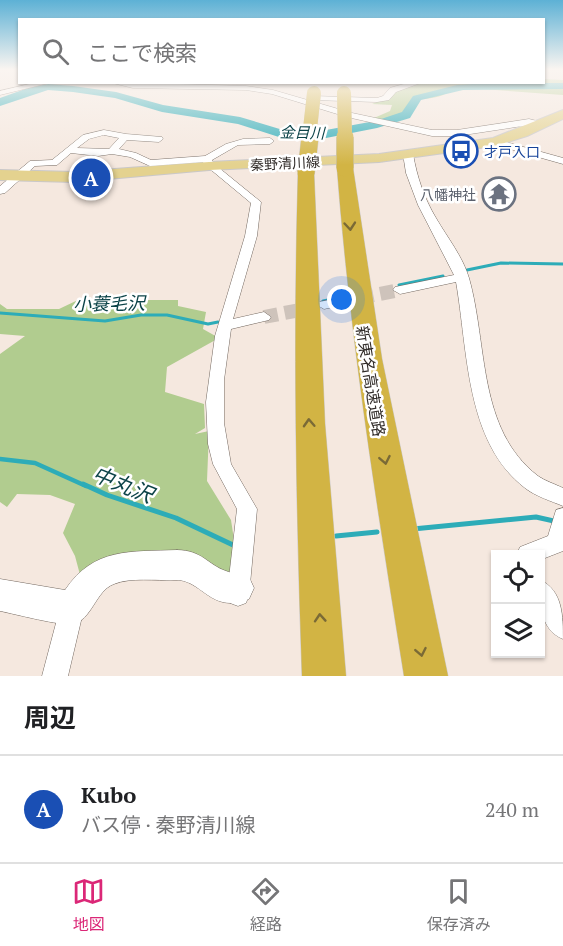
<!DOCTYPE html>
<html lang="ja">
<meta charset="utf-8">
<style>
body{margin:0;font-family:"PT Serif","Noto Sans JP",serif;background:#f6f6f6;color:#202124}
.controls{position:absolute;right:18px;bottom:18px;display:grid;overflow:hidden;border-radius:0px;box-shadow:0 2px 4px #0004}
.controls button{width:54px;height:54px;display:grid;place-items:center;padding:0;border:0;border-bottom:2px solid #e0e0e0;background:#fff;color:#202124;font:30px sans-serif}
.you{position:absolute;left:342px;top:300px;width:21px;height:21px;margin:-15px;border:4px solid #fff;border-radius:50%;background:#1a73e8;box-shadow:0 0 0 9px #1a73e833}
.badge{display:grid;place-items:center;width:39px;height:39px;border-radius:50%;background:#db2777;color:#fff;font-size:20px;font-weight:700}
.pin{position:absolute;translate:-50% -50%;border:3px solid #fff;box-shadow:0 2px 6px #0006}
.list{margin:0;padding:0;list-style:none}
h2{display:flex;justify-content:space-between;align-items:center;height:78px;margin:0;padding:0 24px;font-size:26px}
h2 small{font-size:20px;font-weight:400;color:#757577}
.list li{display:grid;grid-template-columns:39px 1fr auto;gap:18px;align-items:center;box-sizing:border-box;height:108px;padding:0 24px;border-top:2px solid #e0e0e0}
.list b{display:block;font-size:22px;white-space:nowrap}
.list p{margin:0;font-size:20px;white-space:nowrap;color:#757577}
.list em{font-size:20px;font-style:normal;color:#757577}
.icon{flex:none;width:33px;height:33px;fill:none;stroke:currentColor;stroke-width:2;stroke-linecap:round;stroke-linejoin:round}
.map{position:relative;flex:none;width:563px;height:676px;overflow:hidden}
.search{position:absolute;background:#fff;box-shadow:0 2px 4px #0004;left:18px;right:18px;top:18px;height:66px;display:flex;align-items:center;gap:15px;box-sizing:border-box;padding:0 21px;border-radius:0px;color:#757577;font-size:22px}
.sheet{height:186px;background:#fff}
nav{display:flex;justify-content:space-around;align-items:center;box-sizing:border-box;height:84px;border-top:2px solid #e0e0e0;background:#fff;font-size:16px;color:#757577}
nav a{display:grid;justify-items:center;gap:3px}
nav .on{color:#db2777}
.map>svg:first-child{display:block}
.green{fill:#b1cc8f}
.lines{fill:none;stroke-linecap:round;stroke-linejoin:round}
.stream-far2{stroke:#2dacb8;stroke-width:3}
.stream-far1{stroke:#2dacb8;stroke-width:4.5}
.stream{stroke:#2dacb8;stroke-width:5}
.river{fill:#2dacb8;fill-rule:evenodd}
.minor-tunnel{stroke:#cec3bb;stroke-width:14;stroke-dasharray:14 7;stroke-linecap:butt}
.minor-casing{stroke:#746961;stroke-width:1}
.secondary-casing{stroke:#746961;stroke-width:1}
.primary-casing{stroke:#cac8c8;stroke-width:2}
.motorway-casing{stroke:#cac8c8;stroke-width:1}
.minor{fill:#fff;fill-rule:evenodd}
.secondary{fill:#fff;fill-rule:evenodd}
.primary{fill:#e4d28f;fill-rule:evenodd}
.motorway{fill:#d2b444;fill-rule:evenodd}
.motorway-bridge-far1-casing{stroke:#cac8c8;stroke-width:14;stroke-linecap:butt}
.motorway-bridge-casing{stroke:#cac8c8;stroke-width:18;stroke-linecap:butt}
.motorway-bridge-far1{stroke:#d2b444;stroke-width:14}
.motorway-bridge{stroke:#d2b444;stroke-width:17}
.oneway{stroke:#7a6a36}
.labels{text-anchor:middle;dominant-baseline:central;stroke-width:5;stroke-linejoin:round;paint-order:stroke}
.far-transit-label{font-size:14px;fill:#164399;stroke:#fff;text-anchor:start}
.far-street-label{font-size:14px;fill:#322d2a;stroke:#fff}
.far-worship-label{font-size:14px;fill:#5b616d;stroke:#fff;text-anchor:end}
.far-water-label{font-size:15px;font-style:italic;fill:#0c4348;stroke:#fff}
.street-label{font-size:16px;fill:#322d2a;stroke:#fff}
.water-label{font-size:18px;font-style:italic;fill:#0c4348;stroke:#fff}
.near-water-label{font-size:21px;font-style:italic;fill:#0c4348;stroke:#fff}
</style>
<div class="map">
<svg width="563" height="676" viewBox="0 0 563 676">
<rect width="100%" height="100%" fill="#f5e8df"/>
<path class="green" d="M544,79L563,80V95L454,87C446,97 431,99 419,99L412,111L383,121L374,118L390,111L392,105L372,104L392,96L397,90L422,83L544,82Z
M80,299L110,308L144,300H178V306L206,312L203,329L219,338L167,367L165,392L204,404L205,428L195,434L209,431L207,481L231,520L236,553L232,581L187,566L83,586L75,556L63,533L75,504L50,495L17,494L7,507L0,502V354L25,336L0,334V304L7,309H59Z"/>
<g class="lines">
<path class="stream-far2" d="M467,270L501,263L563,264
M399,285L443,276
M323,301L338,298
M0,313L105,321L141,315H167L208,324L218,322"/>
<path class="stream-far1" d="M0,459L35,463L86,486"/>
<path class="stream" d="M83,484L107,495L176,518L233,545
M413,529L536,517L563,523
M336,536L377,532"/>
<path class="river" d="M488,83H563V89L463,90L421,100L410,118L377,128L326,138H282L238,124L162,112L115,98L73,92L48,90L0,106V98L28,88L48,84L73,86L116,92L163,105L240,117L283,130H326L375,121L402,112L413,96L457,85Z"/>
<path class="minor-tunnel" d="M339,302L400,290
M264,317L315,307"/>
<defs>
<path id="minor" d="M38,82H53L0,95V91Z
M109,82L246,86L273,90L352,113L432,130H457L529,119L545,123L541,126L529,125L457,136H432L347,117L272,94L246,90L133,88Z
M411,82H423L396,92L389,100L377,102L312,100L308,98L312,96L377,98L383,96L390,88Z
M104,130L126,134L162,137L163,139L159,142L127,140L119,149L136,153L151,160L205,156L226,144L243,139L270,138L274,141L270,144L238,145L212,160L213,163L261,202L257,236L233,319L264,312L271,317L269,320L231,329L224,380V423L231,464L257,509L249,595L246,603L238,606L230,603L227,595L237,509L213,464L208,444L206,402L215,336L245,236L251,203L210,169L206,168L203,162L150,166L130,157L112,154L98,156L71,153L57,165L35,166L5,193L0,194V186L30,161L52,160L83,135ZM104,135L119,138L109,149L77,148L89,139Z
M495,139L563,158V164L492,144V140Z
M408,151L413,154C417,177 424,198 436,218C447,237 463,257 469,278C488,345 477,429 538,476C545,481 555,484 563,488V506C551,501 535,496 525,488C465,442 468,350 456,282L400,294L393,290L395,287L454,275L418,205L406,173L403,154Z
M339,298L344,299L346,302L344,305L324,309L317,305L319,302Z
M563,508V551L540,560V554H517L520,547L548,536L556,510Z
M540,580C563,590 563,617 563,639C539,629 540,602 540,580Z
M72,596L80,600L84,608L68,676H42L60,608L64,600Z"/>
<path id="secondary" d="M177,550C202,550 208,565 226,571C233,574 241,573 249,577L254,588L249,599C210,615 202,578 174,580C156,581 131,577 114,584C95,591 92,621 72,624C61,626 15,614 0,611V579L65,590C94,547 130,552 177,550Z"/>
<path id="primary" d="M563,110V119L527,136L495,146L379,162L209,170L74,182L0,180V170L74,172L209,162L379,154L493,138Z"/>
<path id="motorway" d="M345,163L353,168L382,359L448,676H404C377,507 350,339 337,168Z
M306,168L312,169L314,173L325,424L346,676H302C296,508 293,341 298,173L300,169Z"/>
</defs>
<use href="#minor" class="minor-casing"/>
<use href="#secondary" class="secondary-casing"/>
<use href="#primary" class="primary-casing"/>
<use href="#motorway" class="motorway-casing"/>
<use href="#minor" class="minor"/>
<use href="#secondary" class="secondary"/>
<use href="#primary" class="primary"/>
<use href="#motorway" class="motorway"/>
<defs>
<path id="motorway-bridge-far1" d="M344,93L345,138
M309,138L314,93"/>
<path id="motorway-bridge" d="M345,137V168
M306,173L310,137"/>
</defs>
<use href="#motorway-bridge-far1" class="motorway-bridge-far1-casing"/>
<use href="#motorway-bridge" class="motorway-bridge-casing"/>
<use href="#motorway-bridge-far1" class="motorway-bridge-far1"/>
<use href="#motorway-bridge" class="motorway-bridge"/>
</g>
<defs><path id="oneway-chevron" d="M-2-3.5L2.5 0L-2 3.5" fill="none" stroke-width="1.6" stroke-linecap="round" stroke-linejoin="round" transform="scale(1.5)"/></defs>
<g class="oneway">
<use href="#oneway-chevron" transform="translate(350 226) rotate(85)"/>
<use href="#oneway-chevron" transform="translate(309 423) rotate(-93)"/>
<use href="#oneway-chevron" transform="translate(385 460) rotate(79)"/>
<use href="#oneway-chevron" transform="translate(320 618) rotate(-94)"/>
<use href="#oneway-chevron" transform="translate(421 652) rotate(79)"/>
</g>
<linearGradient id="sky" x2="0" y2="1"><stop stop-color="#5db1d5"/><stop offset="0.42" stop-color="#faf5f1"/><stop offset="1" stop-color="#faf5f1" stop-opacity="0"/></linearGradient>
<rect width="563" height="165" fill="url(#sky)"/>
<defs>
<symbol id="bus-ring" viewBox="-11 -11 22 22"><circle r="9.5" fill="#fff" stroke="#1a4fb4" stroke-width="1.5"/><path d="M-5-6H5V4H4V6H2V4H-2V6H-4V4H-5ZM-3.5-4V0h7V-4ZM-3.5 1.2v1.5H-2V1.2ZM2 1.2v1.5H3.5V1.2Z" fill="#1a4fb4"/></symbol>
<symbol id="temple-ring" viewBox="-11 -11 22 22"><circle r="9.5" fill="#fff" stroke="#6b7280" stroke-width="1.5"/><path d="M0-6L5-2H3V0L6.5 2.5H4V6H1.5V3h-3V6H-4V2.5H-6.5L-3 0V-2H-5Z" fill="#6b7280"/></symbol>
</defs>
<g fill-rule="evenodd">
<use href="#bus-ring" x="442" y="132" width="38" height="38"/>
<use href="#temple-ring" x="480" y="175" width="38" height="38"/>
</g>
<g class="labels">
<g class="far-transit-label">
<text x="484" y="151">才戸入口</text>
</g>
<g class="far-street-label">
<text transform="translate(285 163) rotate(-3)">秦野清川線</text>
</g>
<g class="far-worship-label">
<text x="476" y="194">八幡神社</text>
</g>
<g class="far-water-label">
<text transform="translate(302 132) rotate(1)">金目川</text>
</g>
<g class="street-label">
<text transform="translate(371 381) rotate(81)">新東名高速道路</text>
</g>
<g class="water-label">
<text transform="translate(109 303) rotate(-1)">小蓑毛沢</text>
</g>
<g class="near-water-label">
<text transform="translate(123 484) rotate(22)">中丸沢</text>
</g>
</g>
</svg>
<div class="controls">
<button><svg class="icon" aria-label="locate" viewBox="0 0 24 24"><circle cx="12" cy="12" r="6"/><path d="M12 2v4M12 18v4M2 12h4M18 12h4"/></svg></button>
<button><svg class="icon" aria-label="layers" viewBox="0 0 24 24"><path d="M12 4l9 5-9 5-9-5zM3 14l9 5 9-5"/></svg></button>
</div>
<div class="you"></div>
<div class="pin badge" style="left:91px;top:178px;background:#1a4fb4">A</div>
<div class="search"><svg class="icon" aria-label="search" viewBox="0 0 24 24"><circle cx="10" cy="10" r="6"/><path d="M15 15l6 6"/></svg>ここで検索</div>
</div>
<section class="sheet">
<h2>周辺<small></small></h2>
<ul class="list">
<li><span class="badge" style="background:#1a4fb4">A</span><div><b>Kubo</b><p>バス停 · 秦野清川線</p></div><em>240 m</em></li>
</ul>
</section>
<nav>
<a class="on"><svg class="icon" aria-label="map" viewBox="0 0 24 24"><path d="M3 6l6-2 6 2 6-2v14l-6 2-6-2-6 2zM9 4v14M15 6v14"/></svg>地図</a>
<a><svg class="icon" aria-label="directions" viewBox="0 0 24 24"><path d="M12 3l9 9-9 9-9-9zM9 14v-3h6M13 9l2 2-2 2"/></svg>経路</a>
<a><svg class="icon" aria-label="saved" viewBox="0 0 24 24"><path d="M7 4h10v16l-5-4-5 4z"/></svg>保存済み</a>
</nav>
